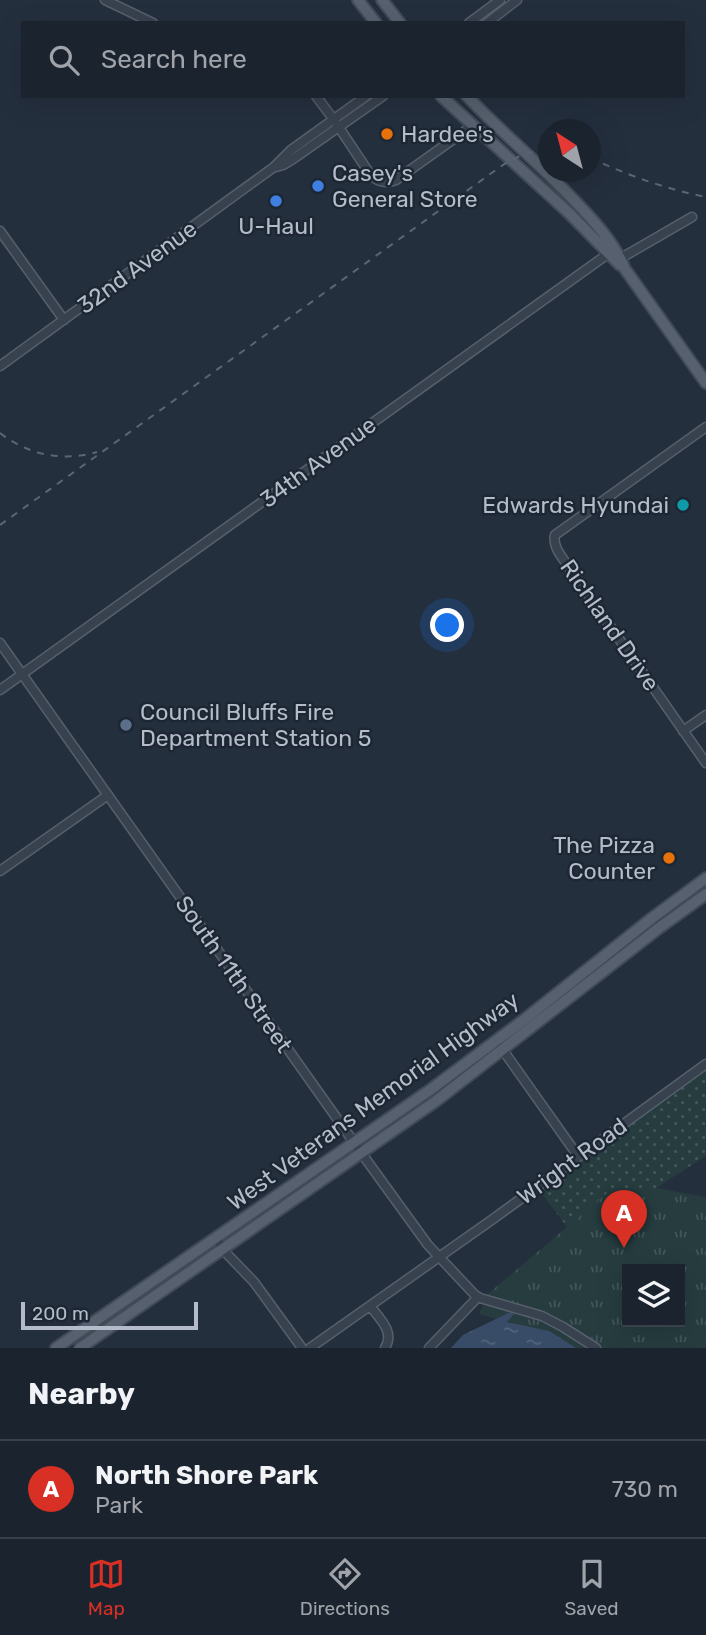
<!DOCTYPE html>
<style>
body{margin:0;font-family:Rubik,sans-serif;background:#242b36;color:#f1f3f6}
.controls{position:absolute;right:21px;bottom:21px;display:grid;overflow:hidden;border-radius:0px;box-shadow:0 7px 28px #0002}
.controls button{width:63px;height:63px;display:grid;place-items:center;padding:0;border:0;border-bottom:2px solid #39404a;background:#1b232e;color:#f1f3f6;font:35px sans-serif}
.compass{position:absolute;left:538px;top:119px;width:63px;height:63px;border-radius:50%;background:#1b232e;box-shadow:0 7px 28px #0002;rotate:324deg}
.scale{position:absolute;left:21px;bottom:18px;width:177px;box-sizing:border-box;padding-left:7px;border:4px solid #b4bcc9;border-top:0;font-size:19px;line-height:24px;white-space:nowrap;color:#b4bcc9;-webkit-text-stroke:5px #1d2633;paint-order:stroke}
.you{position:absolute;left:448px;top:626px;width:24px;height:24px;margin:-18px;border:5px solid #fff;border-radius:50%;background:#1a73e8;box-shadow:0 0 0 10px #1a73e833}
.badge{display:grid;place-items:center;width:46px;height:46px;border-radius:50%;background:#d93025;color:#fff;font-size:23px;font-weight:700}
.pin{position:absolute;translate:-50% -58px;filter:drop-shadow(0 2px 4px #0008)}
.pin::after{content:'';position:absolute;top:37px;width:24px;height:21px;background:inherit;clip-path:polygon(0 0,100% 0,50% 100%)}
.list{margin:0;padding:0;list-style:none}
h2{display:flex;justify-content:space-between;align-items:center;height:91px;margin:0;padding:0 28px;font-size:30px}
h2 small{font-size:23px;font-weight:400;color:#a0a4aa}
.list li{display:grid;grid-template-columns:46px 1fr auto;gap:21px;align-items:center;box-sizing:border-box;height:98px;padding:0 28px;border-top:2px solid #39404a}
.list b{display:block;font-size:26px;white-space:nowrap}
.list p{margin:0;font-size:23px;white-space:nowrap;color:#a0a4aa}
.list em{font-size:23px;font-style:normal;color:#a0a4aa}
.icon{flex:none;width:38px;height:38px;fill:none;stroke:currentColor;stroke-width:2;stroke-linecap:round;stroke-linejoin:round}
.map{position:relative;flex:none;width:706px;height:1348px;overflow:hidden}
.search{position:absolute;background:#1b232e;box-shadow:0 7px 28px #0002;left:21px;right:21px;top:21px;height:77px;display:flex;align-items:center;gap:18px;box-sizing:border-box;padding:0 24px;border-radius:0px;color:#a0a4aa;font-size:26px}
.sheet{height:189px;background:#1b232e}
nav{display:flex;justify-content:space-around;align-items:center;box-sizing:border-box;height:98px;border-top:2px solid #39404a;background:#1b232e;font-size:19px;color:#a0a4aa}
nav a{display:grid;justify-items:center;gap:4px}
nav .on{color:#d93025}
.map>svg:first-child{display:block}
.grass{fill:url(#grass-dots)}
.park{fill:url(#park-tufts);fill-rule:evenodd}
.water{fill:url(#water-ripples)}
.lines{fill:none;stroke-linecap:round;stroke-linejoin:round}
.minor-casing{stroke:#565f6c;stroke-width:11}
.major-casing{stroke:#414a57;stroke-width:14}
.minor{stroke:#38414e;stroke-width:8}
.major{stroke:#56606e;stroke-width:10}
.rail{stroke:#5a6575;stroke-width:2;stroke-dasharray:7 7;stroke-linecap:butt}
.food-dot{fill:#e8710a;stroke:#1d2633;stroke-width:2.5}
.shop-dot{fill:#3f7fe0;stroke:#1d2633;stroke-width:2.5}
.culture-dot{fill:#0f9aa8;stroke:#1d2633;stroke-width:2.5}
.service-dot{fill:#5c6f8a;stroke:#1d2633;stroke-width:2.5}
.labels{text-anchor:middle;dominant-baseline:central;stroke-width:5;stroke-linejoin:round;paint-order:stroke}
.poi-label{font-size:23px;fill:#b4bcc9;stroke:#1d2633;text-anchor:start}
.street-label{font-size:23px;fill:#b4bcc9;stroke:#1d2633}
</style>
<div class="map">
<svg width="706" height="1348" viewBox="0 0 706 1348">
<defs>
<pattern id="grass-dots" width="8" height="8" patternUnits="userSpaceOnUse" patternTransform="scale(1.75)"><rect width="8" height="8" fill="#263c3f"/><path d="M2 2h.1M6 6h.1" fill="none" stroke="#435659" stroke-width="1.8" stroke-linecap="round"/></pattern>
<pattern id="park-tufts" width="24" height="20" patternUnits="userSpaceOnUse" patternTransform="scale(1.75)"><rect width="24" height="20" fill="#263c3f"/><path d="M3 7l-1-3M5 7V3M7 7l1-3M15 17l-1-3M17 17v-4M19 17l1-3" fill="none" stroke="#435659"/></pattern>
<pattern id="water-ripples" width="26" height="14" patternUnits="userSpaceOnUse" patternTransform="scale(1.75)"><rect width="26" height="14" fill="#394c67"/><path d="M2 4q2-2 4 0t4 0M15 11q2-2 4 0t4 0" fill="none" stroke="#53647b"/></pattern>
</defs>
<rect width="100%" height="100%" fill="#242f3e"/>
<path class="grass" d="M706,1069V1156L656,1188L611,1190L567,1227L539,1190Z"/>
<path class="park" d="M656,1188L706,1197V1348H575L513,1323L479,1314L489,1293L611,1190ZM627,1269H680V1322H627Z"/>
<path class="water" d="M519,1308L507,1322L549,1331L576,1348H451L463,1335Z"/>
<g class="lines">
<defs>
<path id="minor" d="M105,0L153,23
M469,23L500,0
M487,23L517,0
M316,96L334,120L370,174C377,182 385,184 396,180L472,126
M276,167L283,165L293,159L383,96
M0,231L64,320
M616,261L692,217
M0,366L274,167L291,150L366,96
M706,427L555,535C552,546 562,557 568,566L706,763
M0,643L370,1165L428,1245L475,1295L480,1298L542,1316L563,1327L596,1348
M0,690L612,251
M683,731L706,715
M0,871L108,795
M500,1046L578,1156
M216,1238L228,1255L254,1282L302,1348
M370,1306C380,1319 395,1332 385,1348
M310,1348L493,1219L706,1064
M429,1348L478,1297"/>
<path id="major" d="M358,0L376,23
M382,0L400,23
M441,96L569,213L620,265
M467,96C501,132 539,163 573,199C593,220 614,242 625,269L706,383
M56,1348L430,1090L525,1019L652,918L706,878
M80,1348L436,1101L659,928L706,894"/>
</defs>
<use href="#minor" class="minor-casing"/>
<use href="#major" class="major-casing"/>
<use href="#minor" class="minor"/>
<use href="#major" class="major"/>
<path class="rail" d="M590,158C628,175 665,189 706,197
M0,433C29,455 62,462 97,452
M0,525L500,167C515,157 530,151 548,149"/>
</g>
<g class="food-dot">
<circle cx="387" cy="134" r="7"/>
<circle cx="669" cy="858" r="7"/>
</g>
<g class="shop-dot">
<circle cx="318" cy="186" r="7"/>
<circle cx="276" cy="201" r="7"/>
</g>
<circle class="culture-dot" cx="683" cy="505" r="7"/>
<circle class="service-dot" cx="126" cy="725" r="7"/>
<g class="labels">
<g class="poi-label">
<text x="401" y="134">Hardee's</text>
<text x="332" y="173">Casey's<tspan x="332" dy="26">General Store</tspan></text>
<text x="276" y="226" text-anchor="middle">U-Haul</text>
<text x="669" y="505" text-anchor="end">Edwards Hyundai</text>
<text x="140" y="712">Council Bluffs Fire<tspan x="140" dy="26">Department Station 5</tspan></text>
<text x="655" y="845" text-anchor="end">The Pizza<tspan x="655" dy="26">Counter</tspan></text>
</g>
<g class="street-label">
<text transform="translate(137 267) rotate(-36)">32nd Avenue</text>
<text transform="translate(318 462) rotate(-36)">34th Avenue</text>
<text transform="translate(610 625) rotate(55)">Richland Drive</text>
<text transform="translate(234 974) rotate(55)">South 11th Street</text>
<text transform="translate(373 1101) rotate(-36)">West Veterans Memorial Highway</text>
<text transform="translate(572 1161) rotate(-36)">Wright Road</text>
</g>
</g>
</svg>
<div class="controls">
<button><svg class="icon" aria-label="layers" viewBox="0 0 24 24"><path d="M12 4l9 5-9 5-9-5zM3 14l9 5 9-5"/></svg></button>
</div>
<svg class="compass" viewBox="-18 -18 36 36"><path d="M0-13l5 13h-10z" fill="#e53935"/><path d="M0 13l5-13h-10z" fill="#a0a4aa"/></svg>
<div class="scale">200 m</div>
<div class="you"></div>
<div class="pin badge" style="left:624px;top:1248px">A</div>
<div class="search"><svg class="icon" aria-label="search" viewBox="0 0 24 24"><circle cx="10" cy="10" r="6"/><path d="M15 15l6 6"/></svg>Search here</div>
</div>
<section class="sheet">
<h2>Nearby<small></small></h2>
<ul class="list">
<li><span class="badge">A</span><div><b>North Shore Park</b><p>Park</p></div><em>730 m</em></li>
</ul>
</section>
<nav>
<a class="on"><svg class="icon" aria-label="map" viewBox="0 0 24 24"><path d="M3 6l6-2 6 2 6-2v14l-6 2-6-2-6 2zM9 4v14M15 6v14"/></svg>Map</a>
<a><svg class="icon" aria-label="directions" viewBox="0 0 24 24"><path d="M12 3l9 9-9 9-9-9zM9 14v-3h6M13 9l2 2-2 2"/></svg>Directions</a>
<a><svg class="icon" aria-label="saved" viewBox="0 0 24 24"><path d="M7 4h10v16l-5-4-5 4z"/></svg>Saved</a>
</nav>
